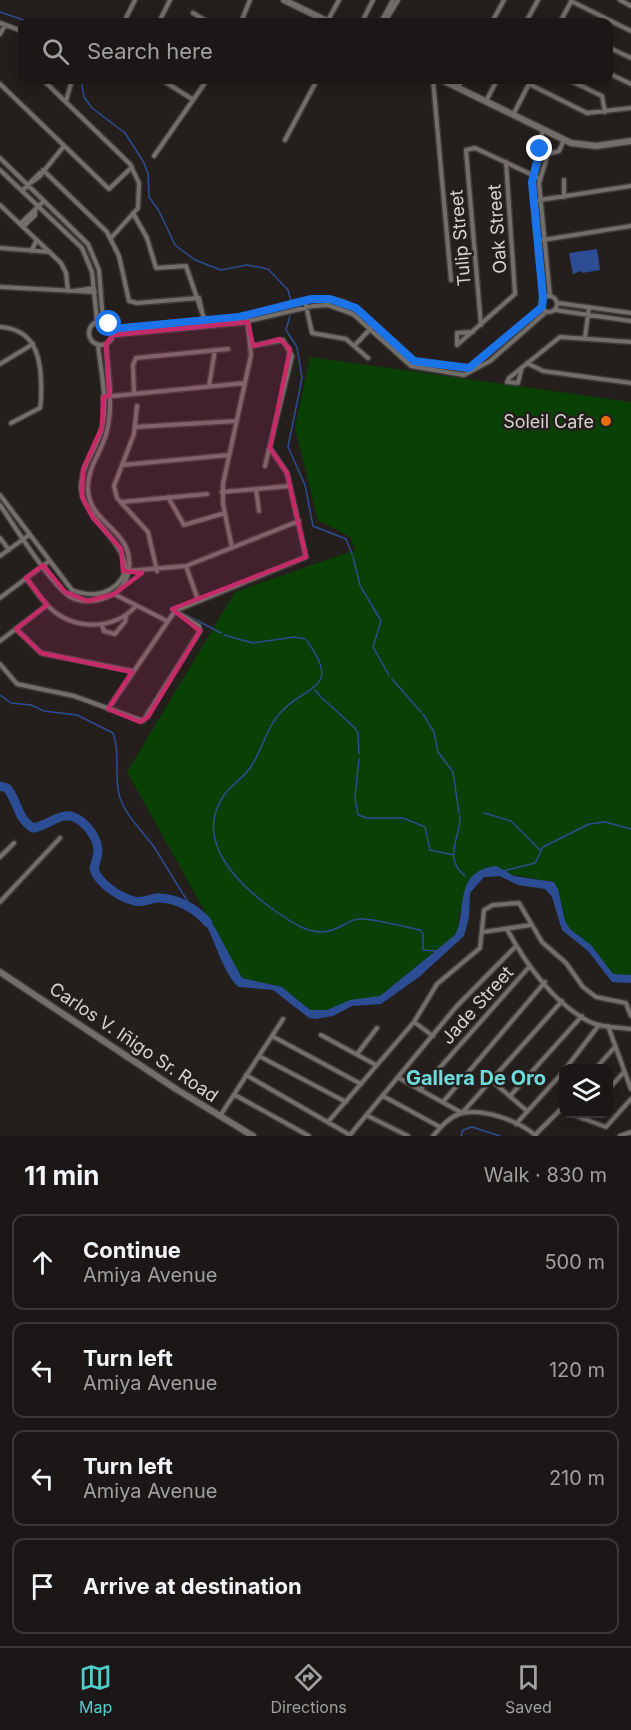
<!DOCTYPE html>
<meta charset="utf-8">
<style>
body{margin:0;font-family:Inter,sans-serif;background:#24201f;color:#f1f3f6}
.controls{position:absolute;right:18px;bottom:18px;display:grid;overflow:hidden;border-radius:12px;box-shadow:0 3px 15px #0003}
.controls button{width:54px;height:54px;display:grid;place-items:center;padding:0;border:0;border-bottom:2px solid #393635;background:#1b1716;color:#f1f3f6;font:30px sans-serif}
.stop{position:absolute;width:18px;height:18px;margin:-14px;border:4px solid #1a73e8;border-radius:50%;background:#fff}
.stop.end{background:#1a73e8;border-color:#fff;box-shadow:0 2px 6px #0008}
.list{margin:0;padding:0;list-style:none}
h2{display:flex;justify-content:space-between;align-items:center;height:78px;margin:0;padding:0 24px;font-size:26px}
h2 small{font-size:20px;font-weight:400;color:#a09fa1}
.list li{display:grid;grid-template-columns:39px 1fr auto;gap:18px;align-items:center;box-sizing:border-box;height:96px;margin:0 12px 12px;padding:0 12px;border:2px solid #393635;border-radius:12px}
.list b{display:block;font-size:22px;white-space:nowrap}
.list p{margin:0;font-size:20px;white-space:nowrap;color:#a09fa1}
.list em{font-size:20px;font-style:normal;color:#a09fa1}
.icon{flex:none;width:33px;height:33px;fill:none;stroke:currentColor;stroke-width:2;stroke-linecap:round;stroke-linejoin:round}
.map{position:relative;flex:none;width:631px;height:1136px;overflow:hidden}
.search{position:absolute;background:#1b1716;box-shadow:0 3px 15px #0003;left:18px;right:18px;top:18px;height:66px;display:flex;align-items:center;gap:15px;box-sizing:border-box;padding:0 21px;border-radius:12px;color:#a09fa1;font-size:22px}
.sheet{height:510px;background:#1b1716}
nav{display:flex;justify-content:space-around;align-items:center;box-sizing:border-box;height:84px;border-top:2px solid #393635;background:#1b1716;font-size:16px;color:#a09fa1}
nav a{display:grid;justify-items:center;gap:3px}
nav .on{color:#52cdcd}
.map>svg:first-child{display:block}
.green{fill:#094004}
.water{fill:#2c4d93}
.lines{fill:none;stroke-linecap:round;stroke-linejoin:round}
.stream{stroke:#2c4d93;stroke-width:1.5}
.river{stroke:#2c4d93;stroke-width:9}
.minor-casing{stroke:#3e3937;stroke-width:7}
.secondary-casing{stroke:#3e3937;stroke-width:9}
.minor{stroke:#746e6b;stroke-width:4}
.secondary{stroke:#746e6b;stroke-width:6}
.route{stroke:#1a73e8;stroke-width:8}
.marked{fill:#c42b67;fill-opacity:0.2;stroke:#c42b67;stroke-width:4.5;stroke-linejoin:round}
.food-dot{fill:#e8710a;stroke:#241f1d;stroke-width:2}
.labels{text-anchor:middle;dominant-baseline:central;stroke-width:5;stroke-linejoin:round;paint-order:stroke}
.street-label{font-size:18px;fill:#d6d3d1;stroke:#241f1d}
.poi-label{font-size:18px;fill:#d6d3d1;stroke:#241f1d;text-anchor:end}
.neighbourhood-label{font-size:20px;font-weight:bold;fill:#6edada;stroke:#241f1d}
</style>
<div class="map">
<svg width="631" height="1136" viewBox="0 0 631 1136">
<rect width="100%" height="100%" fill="#241f1d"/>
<path class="green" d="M310,357L631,402V975H613L591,945L570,930L565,921L558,889L554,882L509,874L477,872L459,915L458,928L455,935L380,996L327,1010H310L282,987L242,978L127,772L235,592L355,550L350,537L318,520L295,427Z"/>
<path class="water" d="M597,249L600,270L582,273L581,271L573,274L569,253Z
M496,866L514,876L554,882L558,889L565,921L570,929L591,945L613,974L631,975V983L612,982L588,951L562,930L552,897L545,889L518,885L500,876L484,877L470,893L469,917L464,936L419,977L381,1004L352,1006L333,1016L315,1019L309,1018L273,990L238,987C220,968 215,937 200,914L214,926L242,978L282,987L310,1010H327L350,1000L380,996L455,935C468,912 452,871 496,866Z"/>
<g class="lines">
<path class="stream" d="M0,12L29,22
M81,80L84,97L92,108L125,133L143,161L148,173L149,197L159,211L175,245L195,260L221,270L247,265L268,269L288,290L291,301
M290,316L286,330L297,347L302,378L288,447L305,485L313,526L346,539L352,554
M353,557L360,585
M361,587L381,621L373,647L389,675
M183,613L221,633
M224,635L253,643L294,637L305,639
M307,641C342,689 307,685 283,710C267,725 263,748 252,765C245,777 232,784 224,795C193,840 237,883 271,908C287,919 308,936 329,931C339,929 347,921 358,919C365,917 411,928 420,930L423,934V950L435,951
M392,679L421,712
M315,690L320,696
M0,695L11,703L31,705L44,711L77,715L113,733C121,754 113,776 120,798C127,818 142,830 154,847C168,868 179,890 194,910
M321,697L354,727L358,733L359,754
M423,714L434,732L438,752L453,772L459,813
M359,759L355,797L358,815L367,818H403L425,827L430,850L453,855
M484,813L511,821L540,850
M460,816C461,837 442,858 465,876
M503,871L535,863L543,847L589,824L605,822L631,829
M461,1136L463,1130L472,1127L500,1136"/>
<path class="river" d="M0,786L7,788C18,801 17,819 33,828C45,826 52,819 64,816C80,813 97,835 98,850C98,856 95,863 94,869C98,883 119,897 134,901C141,903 150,899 157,898C175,897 197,909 208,923"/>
<defs>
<path id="minor" d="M620,0L631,6
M571,1L631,31
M193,13L208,22
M124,22L135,0
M159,22L170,0
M241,22L250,0
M327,22L339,0
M362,22L373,0
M381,22L393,0
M385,22L398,0
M492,22L504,0
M526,22L538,0
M560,22L572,0
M0,23L22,31
M0,34L5,25
M608,47L631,58
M608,73L631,84
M43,80L130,164L139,183L138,208L111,238
M162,80L192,99
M433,80L451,280
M569,80L602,96L605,112
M0,84L109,189L132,167
M529,84L587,113L631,108
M458,87L462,80
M66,101L72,80
M486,101L497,80
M513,115L531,80
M543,131L540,141L541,151L532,182L543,298
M285,140L317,80
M548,154L539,183L550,296
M548,154L559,151L564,140
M154,156L207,80
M0,158L88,244L99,270L103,321
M0,170L82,248L92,272L97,321
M43,170L107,232L119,256L129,301L137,303L199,298
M564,180V197
M30,183L39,177L64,146
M22,191L40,173
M533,201L631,186
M0,205L61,263L66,273L68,291
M133,213L147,238L156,268L186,266L205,321
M20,224L43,202
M23,227L35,215V210
M543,240L631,226
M0,248L50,252
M31,251L37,240
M0,287L95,292
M74,291L94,288
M541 304a8 8 0 1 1 16 0a8 8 0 1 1-16 0Z
M199,298L202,312
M305,301L312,333L346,339L368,358
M558,303L631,313
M555,310L631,321
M89 333a12 12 0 1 1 24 0a12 12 0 1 1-24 0Z
M481,325L466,150L475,148L539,178
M0,327C32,329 40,352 41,380C41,389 42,399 40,408L11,423
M112,329L247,316L311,299H330L344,302L361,312L414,361L462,369L476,365L541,307
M113,335L240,323L313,306L328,305L353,314L411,366L464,375L490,361L546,312
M585,337L589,307
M457,344V333L473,332
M355,345L374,325
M457,345L515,294L506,162
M252,346L283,340L292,356L265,466
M527,363L543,371L631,383
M0,364L33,344
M522,367L518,383L507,382L509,378L560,337L631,342
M209,386L215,350
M134,393L133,365L136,358L228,349
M103,397L245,383
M137,406L134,434L114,486L117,498L148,532L157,571
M135,427L237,421
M122,465L229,455
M256,489L259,511
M222,492L290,486
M0,495L72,590C85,595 98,597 111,589C155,560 82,522 81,488C81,465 97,449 102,428C108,403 101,371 98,345
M168,497L184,525
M121,502L207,494
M0,505C15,527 50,583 69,596C82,604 100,602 113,594C125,587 131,573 129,559C127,530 90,521 88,491C86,466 105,449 108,426C113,400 108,371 106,344
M184,525L225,513
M0,538L9,550
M232,548L223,504V484L251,355L247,316
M0,556L29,535
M186,566L198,600
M127,571L186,566L299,521
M26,578C34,588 41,600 50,608C74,630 113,631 136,606
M114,594L167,621
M0,598L48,562
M102,625L104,631L115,634L125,622L126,616
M16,629L41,653L132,671
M0,641L47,605
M0,664L17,684L74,696L143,721L200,631L199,626L175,611
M108,709L175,611L306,557L287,473L270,448
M0,857L14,843
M0,902L60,838
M507,929C525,963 554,1004 590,1022C602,1028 618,1027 631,1029
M483,932L531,925
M414,1022L433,1036
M608,1026L631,1089
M321,1035L376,1065
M272,1036L361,1084
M357,1054L377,1028
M259,1056L346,1102
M566,1068L599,1025
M596,1068L614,1048
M246,1075L350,1135
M399,1078L462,1113
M492,1081L527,1111
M420,1090L530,966
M608,1090L623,1073
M235,1095L309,1136
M383,1096L440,1127
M510,1096L582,1016
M443,1102L545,982
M462,1113L562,1001
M571,1114L606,1127L631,1099
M366,1115L408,1136
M220,1116L283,1019
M583,1119L587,1114
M328,1122L414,1022L437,984L480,948L484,910L493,905L519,903L542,942L566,963L583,987L596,997L626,1003L631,1016
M516,1124L564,1071
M535,1135L564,1106
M349,1136L456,1007L516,946
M433,1136C440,1128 448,1118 459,1114C481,1107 520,1121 536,1136
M620,1136L631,1132"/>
<path id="secondary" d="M284,0L329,22
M442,80L571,143L596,146L631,141
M0,972L176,1089L253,1136"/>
</defs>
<use href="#minor" class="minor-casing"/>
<use href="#secondary" class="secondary-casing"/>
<use href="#minor" class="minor"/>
<use href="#secondary" class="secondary"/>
</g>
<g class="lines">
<path class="route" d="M109,324L112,329L239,317L311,299H330L356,308L414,361L469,368L542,307L543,298L532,182L540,149"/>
</g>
<path class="marked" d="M248,322L253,346L280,339L290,349L270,448L287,473L306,557L172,609L200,631L148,717L140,722L108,709L132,672L41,653L16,629L47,605L26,578L43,565L65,592L88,601L114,594L142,573L123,571L121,549L93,518L82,497L83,469L102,427L103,397L109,396L106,344L113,335Z"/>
<circle class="food-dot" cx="606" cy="421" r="6"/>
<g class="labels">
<g class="street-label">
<text transform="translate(497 229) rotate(-94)">Oak Street</text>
<text transform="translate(460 238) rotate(-95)">Tulip Street</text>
<text transform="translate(477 1005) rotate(-48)">Jade Street</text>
<text transform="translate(134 1042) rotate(34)">Carlos V. Iñigo Sr. Road</text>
</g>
<g class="poi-label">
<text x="594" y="421">Soleil Cafe</text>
</g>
<g class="neighbourhood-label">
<text x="476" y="1078">Gallera De Oro</text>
</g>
</g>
</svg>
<div class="controls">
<button><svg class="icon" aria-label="layers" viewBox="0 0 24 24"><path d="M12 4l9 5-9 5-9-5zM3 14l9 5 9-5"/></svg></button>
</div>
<div class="stop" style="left:109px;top:324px"></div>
<div class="stop end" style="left:540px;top:149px"></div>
<div class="search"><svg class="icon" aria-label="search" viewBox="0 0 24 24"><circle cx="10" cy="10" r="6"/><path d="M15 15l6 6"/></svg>Search here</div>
</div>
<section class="sheet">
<h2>11 min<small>Walk · 830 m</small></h2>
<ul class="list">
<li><svg class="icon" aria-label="ahead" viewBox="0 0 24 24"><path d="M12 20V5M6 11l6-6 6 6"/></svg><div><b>Continue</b><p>Amiya Avenue</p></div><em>500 m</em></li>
<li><svg class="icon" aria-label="left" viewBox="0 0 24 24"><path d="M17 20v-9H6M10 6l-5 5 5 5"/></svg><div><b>Turn left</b><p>Amiya Avenue</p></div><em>120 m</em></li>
<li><svg class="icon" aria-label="left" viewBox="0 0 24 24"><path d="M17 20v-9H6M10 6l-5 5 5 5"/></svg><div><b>Turn left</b><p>Amiya Avenue</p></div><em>210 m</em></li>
<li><svg class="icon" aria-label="arrive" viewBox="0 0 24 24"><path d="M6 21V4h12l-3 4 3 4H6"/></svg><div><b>Arrive at destination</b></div></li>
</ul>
</section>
<nav>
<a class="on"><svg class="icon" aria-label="map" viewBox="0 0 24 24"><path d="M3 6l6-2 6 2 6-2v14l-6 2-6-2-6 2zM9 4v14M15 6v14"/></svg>Map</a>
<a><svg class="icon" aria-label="directions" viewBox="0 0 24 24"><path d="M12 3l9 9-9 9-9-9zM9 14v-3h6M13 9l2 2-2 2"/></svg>Directions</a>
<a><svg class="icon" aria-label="saved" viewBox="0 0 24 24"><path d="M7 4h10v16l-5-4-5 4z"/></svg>Saved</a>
</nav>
